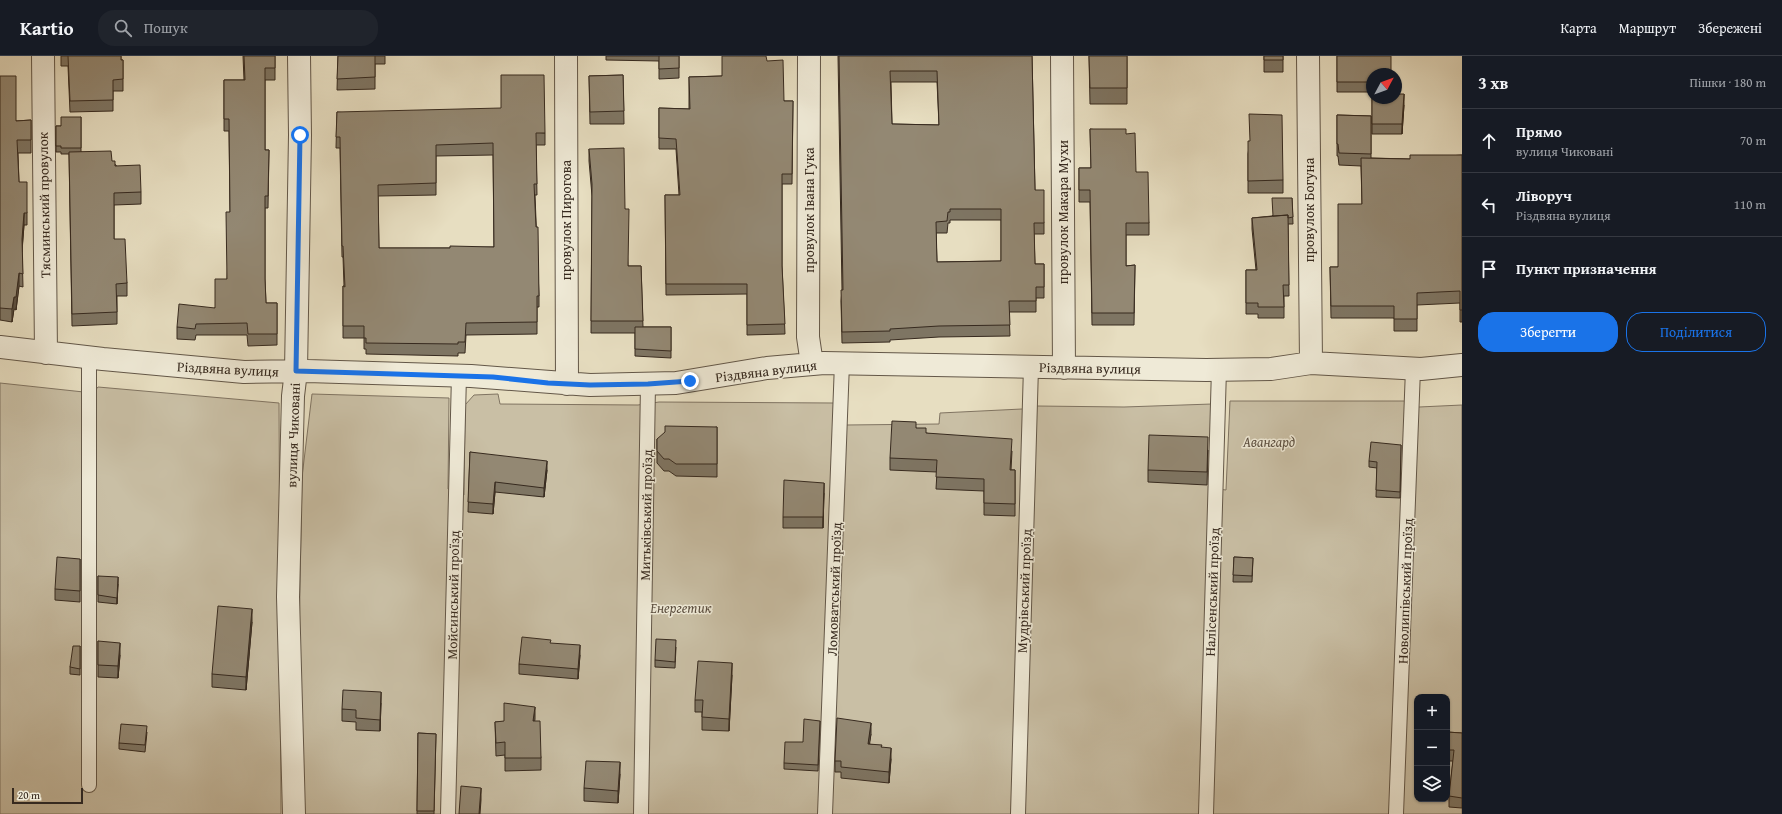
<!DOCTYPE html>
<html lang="uk">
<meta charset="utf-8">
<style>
body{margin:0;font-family:"Gentium Book Plus",serif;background:#20242c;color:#f1f3f6}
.controls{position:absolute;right:12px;bottom:12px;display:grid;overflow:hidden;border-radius:8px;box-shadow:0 1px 3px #0004}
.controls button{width:36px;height:36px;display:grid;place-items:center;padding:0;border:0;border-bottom:1px solid #363941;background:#171b24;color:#f1f3f6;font:20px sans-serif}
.compass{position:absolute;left:1366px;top:12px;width:36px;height:36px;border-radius:50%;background:#171b24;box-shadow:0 1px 3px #0004;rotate:49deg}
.scale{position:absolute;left:12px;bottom:10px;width:71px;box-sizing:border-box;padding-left:4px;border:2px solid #372a1f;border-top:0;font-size:11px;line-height:14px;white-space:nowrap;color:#372a1f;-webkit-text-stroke:3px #efead7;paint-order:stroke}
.stop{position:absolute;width:12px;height:12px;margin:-9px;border:3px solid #1a73e8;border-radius:50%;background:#fff}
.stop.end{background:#1a73e8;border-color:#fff;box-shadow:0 1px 4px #0008}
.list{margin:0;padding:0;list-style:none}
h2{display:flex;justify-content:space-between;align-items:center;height:52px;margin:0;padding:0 16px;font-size:17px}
h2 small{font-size:13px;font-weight:400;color:#9ea1a6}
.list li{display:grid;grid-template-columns:26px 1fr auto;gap:12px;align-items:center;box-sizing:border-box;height:64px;padding:0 16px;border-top:1px solid #363941}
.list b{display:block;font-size:15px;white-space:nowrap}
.list p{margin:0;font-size:13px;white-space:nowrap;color:#9ea1a6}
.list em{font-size:13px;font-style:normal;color:#9ea1a6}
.actions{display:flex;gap:8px;padding:12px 16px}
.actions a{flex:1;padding:9px 0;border:1px solid #1a73e8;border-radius:16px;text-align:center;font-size:14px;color:#1a73e8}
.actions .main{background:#1a73e8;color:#fff}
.icon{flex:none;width:22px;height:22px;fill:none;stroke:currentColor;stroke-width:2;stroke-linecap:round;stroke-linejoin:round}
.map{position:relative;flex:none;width:1462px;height:758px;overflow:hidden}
header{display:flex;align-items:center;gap:24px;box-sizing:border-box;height:56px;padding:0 20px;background:#171b24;border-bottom:1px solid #363941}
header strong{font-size:19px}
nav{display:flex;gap:22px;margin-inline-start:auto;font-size:14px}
.search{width:280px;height:36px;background:#20242c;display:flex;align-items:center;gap:10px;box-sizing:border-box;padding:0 14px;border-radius:16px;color:#9ea1a6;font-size:15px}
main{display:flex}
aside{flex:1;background:#171b24}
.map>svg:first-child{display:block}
.green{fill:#c9bfa5;stroke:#807462;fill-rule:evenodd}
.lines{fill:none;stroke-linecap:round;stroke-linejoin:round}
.lane-casing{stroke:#635748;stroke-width:16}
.street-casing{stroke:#635748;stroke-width:24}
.lane{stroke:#efead7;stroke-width:14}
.street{stroke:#efead7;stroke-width:22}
.wall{fill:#7e7563;stroke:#372a1f;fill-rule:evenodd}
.shaded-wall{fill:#675f50;stroke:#372a1f}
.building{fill:#938873;stroke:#372a1f;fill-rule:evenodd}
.route{stroke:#1a73e8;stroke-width:5}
.labels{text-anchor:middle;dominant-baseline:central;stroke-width:3;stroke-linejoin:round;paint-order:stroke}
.street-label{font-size:14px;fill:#372a1f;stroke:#efead7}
.park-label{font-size:14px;font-style:italic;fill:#5c4f40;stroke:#efead7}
</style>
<header>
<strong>Kartio</strong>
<div class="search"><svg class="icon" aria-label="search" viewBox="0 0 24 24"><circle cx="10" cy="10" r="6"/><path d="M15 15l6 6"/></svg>Пошук</div>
<nav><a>Карта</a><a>Маршрут</a><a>Збережені</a></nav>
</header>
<main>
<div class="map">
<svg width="1462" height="758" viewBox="0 0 1462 758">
<rect width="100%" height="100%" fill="#e7dec1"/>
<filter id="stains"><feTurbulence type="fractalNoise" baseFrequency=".005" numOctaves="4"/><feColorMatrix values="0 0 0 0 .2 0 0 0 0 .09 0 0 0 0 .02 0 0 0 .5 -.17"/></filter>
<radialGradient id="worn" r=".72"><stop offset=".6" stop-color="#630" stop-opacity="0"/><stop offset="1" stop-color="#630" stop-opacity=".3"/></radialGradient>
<path class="green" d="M0,327L93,337L98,331L279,347L281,758H0Z
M312,338L449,342L448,433L464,439L465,349L474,339L498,338L500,348L638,349L659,346L834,347L846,369L939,368L940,357L1022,353L1037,350L1124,351L1212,348L1210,432L1226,434L1230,345H1405L1419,351L1462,349V758H303L298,642L302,421ZM1417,641H1447V743H1417Z"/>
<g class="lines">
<defs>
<path id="lane" d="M89,302V729
M448,758L459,319
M641,758L648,328
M825,758L842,307
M1018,758L1031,311
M1206,758L1219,313
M1396,758L1413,313"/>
<path id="street" d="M43,0L46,297
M566,0L567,328
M809,0L808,281L812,308
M1062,0L1064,312
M1308,0L1311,307
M0,291L103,303L244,316L307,315L471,320L590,329L676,327L767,312L824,307L1206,314L1271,313L1311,307L1421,313L1462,309
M294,758L288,541L293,340L296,315L300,79L299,0"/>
</defs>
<use href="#lane" class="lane-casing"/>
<use href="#street" class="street-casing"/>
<use href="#lane" class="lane"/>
<use href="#street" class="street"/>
</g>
<path class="wall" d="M61,0H121V4H123V35H113V55L70,56L68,10H61Z
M243,0H275V24H265V94H269L268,152H265V223L266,247H277V289L248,290L247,279H196L195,284L177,283V271L215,252L227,223L230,156L229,75H224V24H244Z
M338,0H385V8H375V33L337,34Z
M606,0H679V22L659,23V5L606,4Z
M838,0H1032L1035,134L1044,167V178H1034L1035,208H1044V242H1036V256H1009L1010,280L939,281L890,284V286L842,287L841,245L842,234ZM891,26H937L939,69L892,68ZM950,164H1001V205L937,206L936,177H947L948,167H950Z
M1089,0H1127V48H1090Z
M1264,0H1283V16H1264Z
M1337,0L1372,18V36H1337Z
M767,5L784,45H793L792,128H782V210L785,278L747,279V238L666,239L665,139H679L676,93H659V52L689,53V21L722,20Z
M623,19L624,68H590L589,20Z
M0,20L16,65L31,64V97H18L19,126L27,157V169H24L22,193L23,231L19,230L16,254L14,253L12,266L0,264Z
M1372,42L1404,49L1402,78H1372Z
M337,56L545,77V89H536L537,139H535L539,240V251H537V278L466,279L465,297H458V300L366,298V293H364V282H343V230H344L343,201H342L340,92H336ZM493,99L494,191L450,192H379L378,140L436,139V100Z
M1337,59L1371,60V102L1410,103L1462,99V266H1460V247L1417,249V275H1394V262H1331L1330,211H1338L1362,148L1361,110L1339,109L1338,100H1337Z
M81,61V96L112,105L141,136V148L114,149V183L127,227V240H117V268L72,270L69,98H61V96H56V70H61Z
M1090,73L1126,78L1149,167V179H1126V210L1135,209L1134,269H1092L1090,146H1079V112H1091Z
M1250,85L1283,124V137H1248V98Z
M589,93L625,153L628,210H641L643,271H671V302L635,300V277H591L592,140L589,105Z
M1292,142L1293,168H1288L1289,240H1284V262H1258V258H1246V214H1256L1252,173V162L1272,160Z
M717,371V421L676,420L669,415H664L657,407V383Z
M916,372L926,377L1012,395L1011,414H1015V460L984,459V435L936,433L937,416L890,414V402Z
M1401,389L1400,442L1376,441L1377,412L1369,411V405Z
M1208,394L1207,429L1148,426V414Z
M470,396L547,414L544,441L495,436L493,458L468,456Z
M824,437L823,472H783V461Z
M1234,501L1253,502L1252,526H1233Z
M80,503V546L55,544V533Z
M98,520L118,528L117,548L98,546Z
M252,566L246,634L212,631V618Z
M98,585L120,599L118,622L98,621Z
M80,590V619L70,618V611Z
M676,591L675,612L655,611V604Z
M580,599L578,623L519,618V608Z
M732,619L729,675L702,674V656H695V644Z
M381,647L380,675L356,674V666L342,665V653Z
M534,665L541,702V714L505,715V699L496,700L495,666Z
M820,665L818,715L784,713V707L803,686Z
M147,676L145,696L119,693V687Z
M1447,676L1462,677V752L1449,751V740L1453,705H1447Z
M418,677L436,678L434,758H417Z
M871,678L869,688L882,691L891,703L889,727L841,722V716H835V705Z
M620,718L618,747L584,745V732Z"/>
<path class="shaded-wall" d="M1404,38V49L1402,78V68Z
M24,157V169L22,196V183Z
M19,217V230L16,254V241Z
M14,241V253L12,266V253Z
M547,405V414L544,441V432Z
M495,426V436L493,458V448Z
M824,427V437L823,472V461Z
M118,521V528L117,548V542Z
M252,553V566L246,634V621Z
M120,587V599L118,622V610Z
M580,589V599L578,623V613Z
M732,607V619L729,675V663Z
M381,636V647L380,675V664Z
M535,651V663L533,678V665Z
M871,667V678L868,699V688Z
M891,692V703L889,727V716Z
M620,706V718L618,747V735Z
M481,732V744L480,758H479Z"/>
<path class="building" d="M68,0H121V4H123V23L113,24V44L70,45Z
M244,0H275V12H265V94H269L268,140H265V223L266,247H277V278H248L247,267L196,268L195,273L177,271L179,248L215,252V223H227L226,156H230L229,63H224V24H245Z
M338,0H375V21L337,23Z
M659,0H679V12L659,13Z
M722,0H766L767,5L783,4L784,45H793L792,118H782V210L785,268L747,269V228H666L665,139H680L676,83L659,82V52L690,53L689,21L722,20Z
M839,0H1032L1035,134H1044V167H1034L1035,208H1044V231H1036V245H1009L1010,269L939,270L890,273V275L842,276L841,234H843ZM890,15H937L939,69L892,68ZM950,153H1001V205L937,206L936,166L947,165L948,156H950Z
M1089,0H1127V32H1090Z
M1264,0H1283V4H1264Z
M1337,0H1391V18H1372V26H1337Z
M501,19H544L545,77H536L537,128H534L536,171H538L539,240H537V266L466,267L465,286H458V288L366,287V282H364V270H343V230L345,231L343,190H342L340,81H336L337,56L501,52ZM493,87L494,191L450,190V192H379L378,129L436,127V89Z
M623,19L624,55L590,56L589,20Z
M0,20H16V65L31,64V84H17L19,126H27V157H24L22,183L23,218L19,217L16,241H14L12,253L0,252Z
M1396,38H1404L1402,68H1372V42H1396Z
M1249,58L1282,59L1283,124L1248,125V85H1250Z
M1337,59L1371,60V98L1339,97L1338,88H1337Z
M61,61H81V92H61V90H56V70H61Z
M1090,73H1126V78L1135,77L1136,116H1148L1149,167H1126V210L1135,209L1134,257H1092L1090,134H1079V112H1091Z
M624,92L625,153H629L628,210H641L643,265H591L592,128L589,93Z
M111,95L112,105H115V110L140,109L141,136L114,137V183H125L127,227L116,228L117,256L72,258L69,96Z
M1410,99H1462V254H1460V235L1417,237V263H1394V250H1331L1330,211H1338V148H1362L1361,102L1410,103Z
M1272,142H1292L1293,161L1288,162V159L1273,160Z
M1288,159L1289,229H1283L1284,251H1258V247H1246V214H1257L1252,162Z
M635,271H671V295L635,293Z
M892,365L916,366V372H926V377L1012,383L1010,414H1015V448L984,447V423L936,421L937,404L890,402Z
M665,370L717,371V408H676L669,403H664L657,395V383L665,376Z
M1149,379L1208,381L1207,416L1148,414Z
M1371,386L1401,389L1400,436L1376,434L1377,406L1369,405Z
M470,396L547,405L544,432L495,426L493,448L468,446Z
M784,424L824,427L823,461H783Z
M57,501L80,503V535L55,533Z
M1234,501L1253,502L1252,520L1233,519Z
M98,520L118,521L117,542L98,539Z
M218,550L252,553L246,621L212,618Z
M522,581L551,584L550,587L580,589L578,613L519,608Z
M656,583L676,584L675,606L655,604Z
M98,585L120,587L118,610L98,609Z
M73,590H80V613L70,611Z
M698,605L732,607L729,663L702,661L703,644H695Z
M343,634L381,636L380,664L356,662V654L342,653Z
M504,647L535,651L533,665H540L541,702H505V686L496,687L495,666L504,665Z
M837,662L871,667L868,688L882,689L881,691L891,692L889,716L841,711V705H835Z
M804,663L820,665L818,709L784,707L785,686H803Z
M121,668L147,670L145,689L119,687Z
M1447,676L1462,677V742L1449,740L1454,694H1447Z
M418,677L436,678L434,755H417Z
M586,705L620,706L618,735L584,732Z
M461,730L481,732L479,758H459Z"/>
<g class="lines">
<path class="route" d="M300,79L296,315L493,321L548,327L590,329L648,328L690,325"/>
</g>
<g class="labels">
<g class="street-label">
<text transform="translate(44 149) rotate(-91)">Тясминський провулок</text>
<text transform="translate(809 154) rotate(-90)">провулок Івана Гука</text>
<text transform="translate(1309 154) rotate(-90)">провулок Богуна</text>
<text transform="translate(1063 156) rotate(-90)">провулок Макара Мухи</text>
<text transform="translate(566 164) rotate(-90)">провулок Пирогова</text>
<text transform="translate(1090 312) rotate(1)">Різдвяна вулиця</text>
<text transform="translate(228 313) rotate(3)">Різдвяна вулиця</text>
<text transform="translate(766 315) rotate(-7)">Різдвяна вулиця</text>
<text transform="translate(293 379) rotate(-88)">вулиця Чиковані</text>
<text transform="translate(646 459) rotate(-89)">Митьківський проїзд</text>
<text transform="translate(834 533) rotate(-88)">Ломоватський проїзд</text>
<text transform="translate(1024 535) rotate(-88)">Мудрівський проїзд</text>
<text transform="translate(1405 535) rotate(-88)">Новолипівський проїзд</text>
<text transform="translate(1212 536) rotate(-88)">Налісенський проїзд</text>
<text transform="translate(453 539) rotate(-89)">Мойсинський проїзд</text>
</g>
<g class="park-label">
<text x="1269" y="386">Авангард</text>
<text x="681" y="552">Енергетик</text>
</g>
</g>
<rect width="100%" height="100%" filter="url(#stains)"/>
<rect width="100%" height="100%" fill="url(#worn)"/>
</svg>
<div class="controls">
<button>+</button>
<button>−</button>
<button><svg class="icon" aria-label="layers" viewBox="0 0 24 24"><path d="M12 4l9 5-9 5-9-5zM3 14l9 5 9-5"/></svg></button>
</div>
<svg class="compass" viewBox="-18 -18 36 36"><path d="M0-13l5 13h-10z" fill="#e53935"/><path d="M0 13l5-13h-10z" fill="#9ea1a6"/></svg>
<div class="scale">20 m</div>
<div class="stop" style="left:300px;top:79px"></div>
<div class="stop end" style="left:690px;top:325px"></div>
</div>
<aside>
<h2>3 хв<small>Пішки · 180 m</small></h2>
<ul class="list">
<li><svg class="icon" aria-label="ahead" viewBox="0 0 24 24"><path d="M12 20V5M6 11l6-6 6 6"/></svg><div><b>Прямо</b><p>вулиця Чиковані</p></div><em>70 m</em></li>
<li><svg class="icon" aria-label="left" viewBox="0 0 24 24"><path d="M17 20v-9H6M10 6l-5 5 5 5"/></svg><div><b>Ліворуч</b><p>Різдвяна вулиця</p></div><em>110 m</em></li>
<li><svg class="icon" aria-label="arrive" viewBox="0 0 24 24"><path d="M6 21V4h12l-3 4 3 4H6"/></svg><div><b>Пункт призначення</b></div></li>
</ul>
<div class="actions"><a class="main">Зберегти</a><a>Поділитися</a></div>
</aside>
</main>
